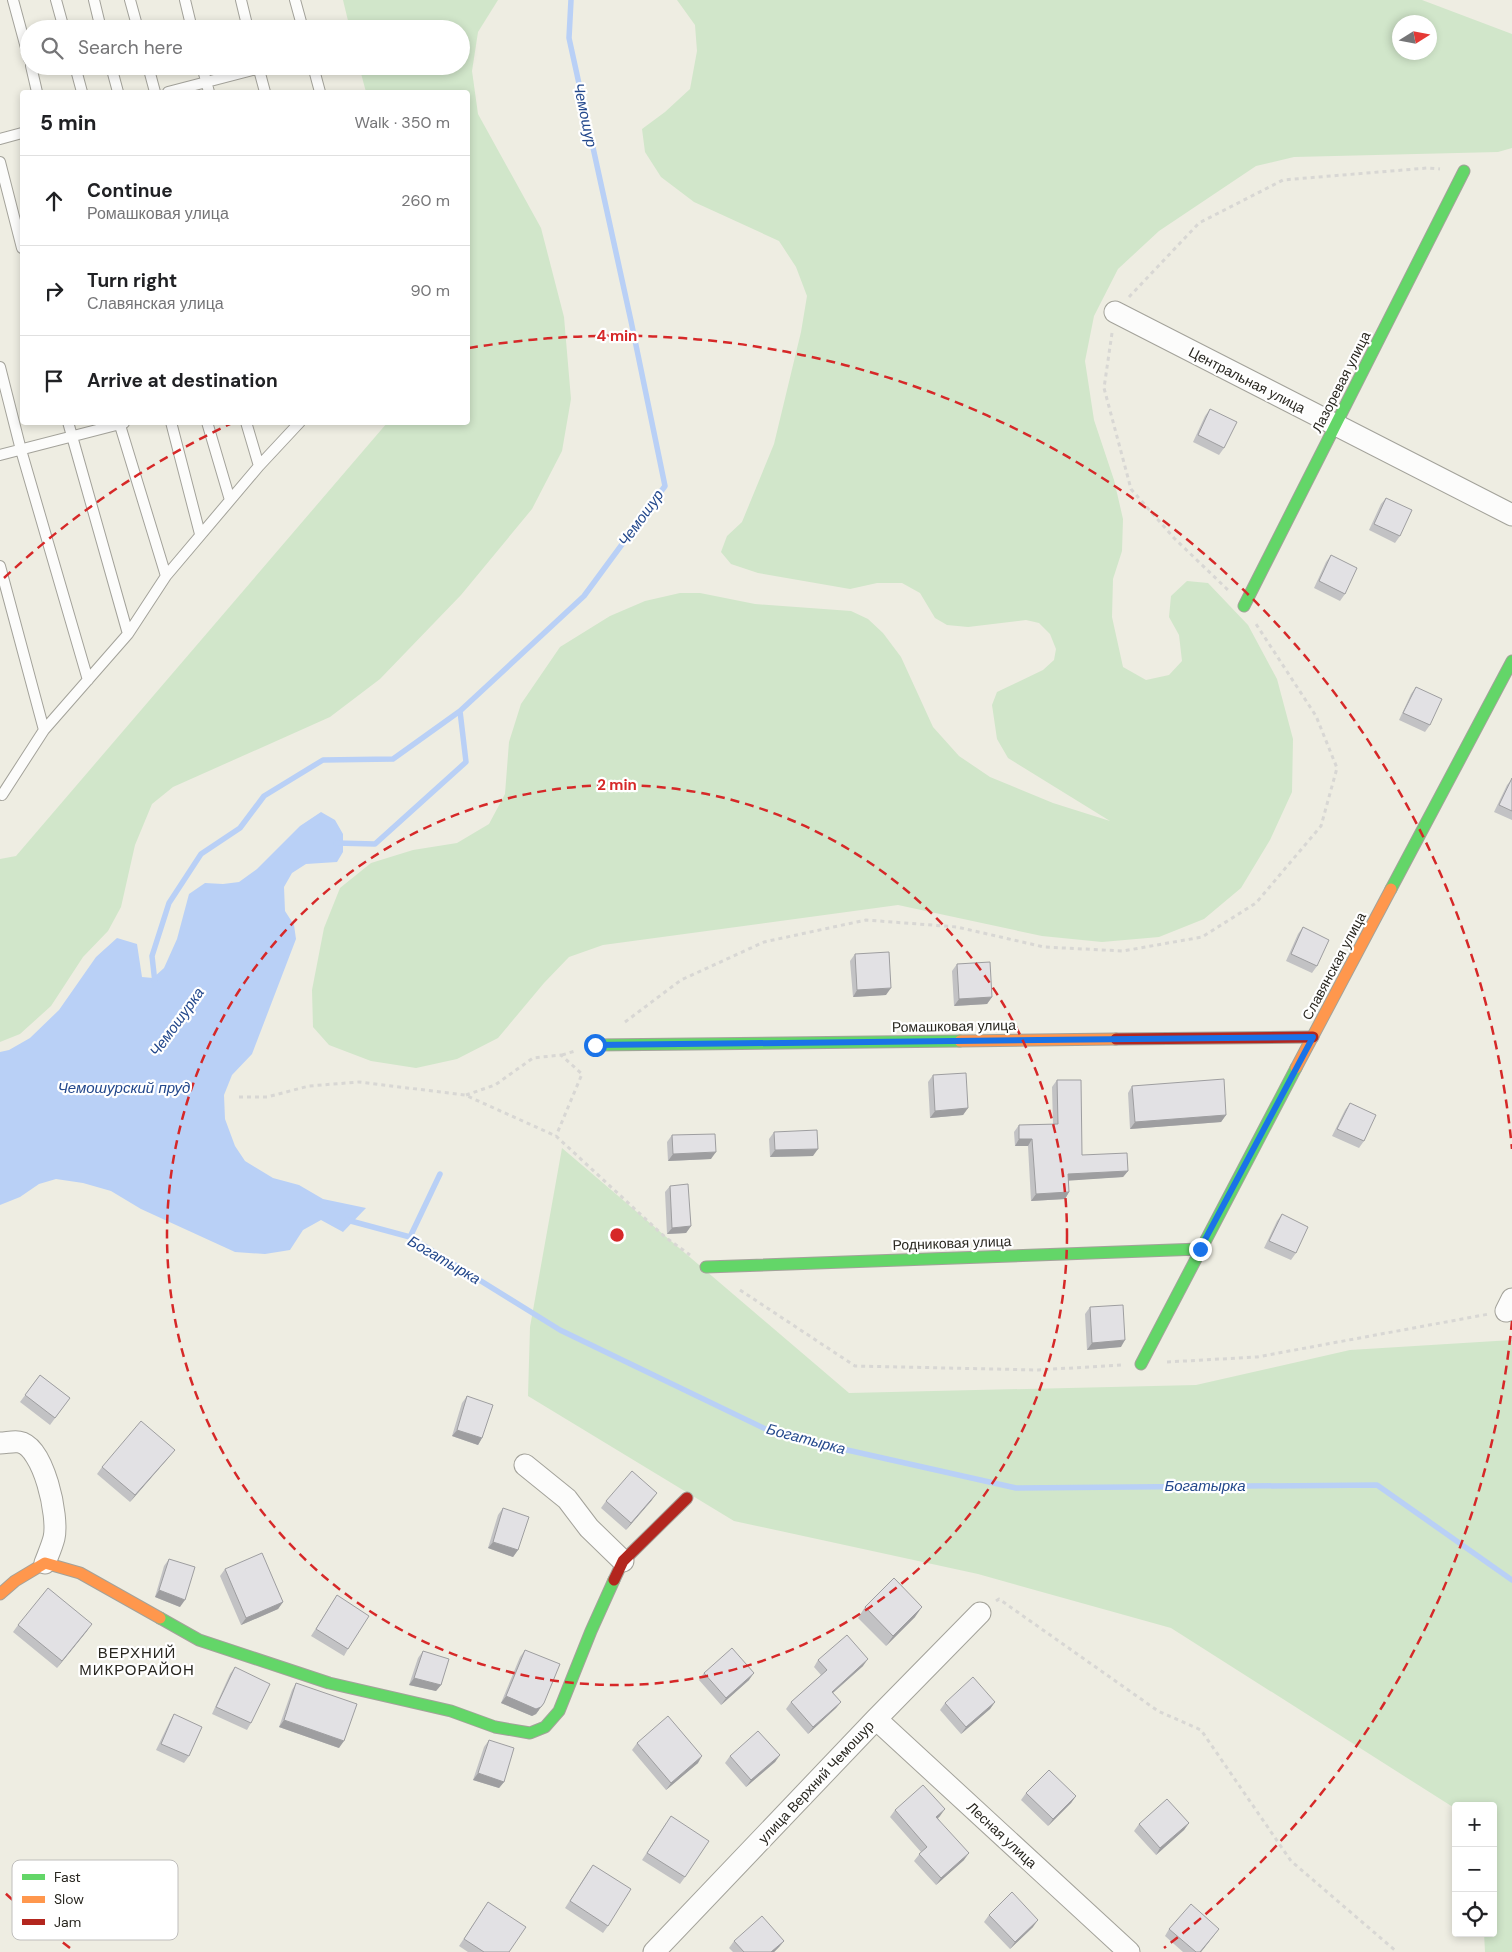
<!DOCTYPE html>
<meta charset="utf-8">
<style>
body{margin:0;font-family:"DM Sans",sans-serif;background:#f6f6f6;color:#202124}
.controls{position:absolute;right:15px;bottom:15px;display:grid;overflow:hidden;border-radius:5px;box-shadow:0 2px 8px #0003}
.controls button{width:45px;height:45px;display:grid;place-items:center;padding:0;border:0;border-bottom:1px solid #e0e0e0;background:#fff;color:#202124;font:25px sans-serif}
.compass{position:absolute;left:1392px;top:15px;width:45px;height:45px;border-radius:50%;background:#fff;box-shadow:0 2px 8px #0003;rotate:79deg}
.stop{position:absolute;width:15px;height:15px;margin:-11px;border:4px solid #1a73e8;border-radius:50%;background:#fff}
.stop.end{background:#1a73e8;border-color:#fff;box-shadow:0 1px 5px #0008}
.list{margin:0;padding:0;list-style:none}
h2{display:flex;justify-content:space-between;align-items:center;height:65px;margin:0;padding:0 20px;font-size:21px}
h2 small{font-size:16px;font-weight:400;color:#757577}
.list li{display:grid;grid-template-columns:32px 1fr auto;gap:15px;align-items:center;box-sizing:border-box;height:90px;padding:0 20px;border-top:1px solid #e0e0e0}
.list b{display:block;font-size:19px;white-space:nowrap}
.list p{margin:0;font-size:16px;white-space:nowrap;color:#757577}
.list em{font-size:16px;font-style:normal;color:#757577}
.icon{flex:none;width:28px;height:28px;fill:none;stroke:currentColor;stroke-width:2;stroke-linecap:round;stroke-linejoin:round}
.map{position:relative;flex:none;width:1512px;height:1952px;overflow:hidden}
.search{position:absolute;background:#fff;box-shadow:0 2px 8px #0003;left:20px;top:20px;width:450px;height:55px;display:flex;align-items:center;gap:12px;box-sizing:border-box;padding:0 18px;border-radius:28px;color:#757577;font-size:19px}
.panel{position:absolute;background:#fff;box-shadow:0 2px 8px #0003;left:20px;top:90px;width:450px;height:335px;border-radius:5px}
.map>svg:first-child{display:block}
.green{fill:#d1e6ca;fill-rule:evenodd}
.water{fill:#b9d0f6}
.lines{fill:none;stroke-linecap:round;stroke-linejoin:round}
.stream{stroke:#b9d0f6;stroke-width:5.5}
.lane-casing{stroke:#a3a29a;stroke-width:12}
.street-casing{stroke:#a3a29a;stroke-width:23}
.fast-casing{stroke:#a3a29a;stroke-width:13}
.slow-casing{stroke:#a3a29a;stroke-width:13}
.jam-casing{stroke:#a3a29a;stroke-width:13}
.path{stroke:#d8d7d4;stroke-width:3;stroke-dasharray:4 4;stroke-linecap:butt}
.lane{stroke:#fcfcfb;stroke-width:10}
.street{stroke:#fcfcfb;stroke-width:21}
.fast{stroke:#63d668;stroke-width:11}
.slow{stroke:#ff974d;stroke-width:11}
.jam{stroke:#b3261e;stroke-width:11}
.wall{fill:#c2c2c4}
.shaded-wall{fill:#9e9ea0}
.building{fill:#e2e1e4;stroke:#9e9ea0}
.route{stroke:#1a73e8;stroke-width:6}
.ring{fill:none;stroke:#d62828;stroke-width:2.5;stroke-dasharray:9 6}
.labels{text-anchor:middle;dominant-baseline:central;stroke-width:4.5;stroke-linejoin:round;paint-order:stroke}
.street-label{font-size:14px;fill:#292720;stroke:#fff}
.water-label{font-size:15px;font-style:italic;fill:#23488c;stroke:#fff}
.neighbourhood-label{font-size:15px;letter-spacing:1px;fill:#292720;stroke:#fff}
.key{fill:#fff;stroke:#bfbebc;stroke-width:1}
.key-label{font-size:14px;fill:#292720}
.centre{fill:#d62828;stroke:#fff;stroke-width:2.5}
.ring-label{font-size:15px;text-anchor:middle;font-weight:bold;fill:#d62828;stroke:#fff;stroke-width:4.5;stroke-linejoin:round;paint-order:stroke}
</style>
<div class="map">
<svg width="1512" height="1952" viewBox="0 0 1512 1952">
<rect width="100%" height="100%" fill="#eeede2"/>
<path class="green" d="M343,0H498L478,32L472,71L478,114L541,228L564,317L571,399L562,451L532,509L461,595L380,679L330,717L173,787L152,804L135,845L121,907L108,931L83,957L51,1006L20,1034L0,1042V859L16,856L387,423L468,422V92H366L359,66H461V29H350Z
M677,0H1422L1512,34V148L1498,152L1294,157L1256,166L1159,231L1118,269L1094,316L1085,361L1094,420L1114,480L1123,519L1122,551L1113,579L1112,617L1123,667L1146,680L1169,675L1182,661L1179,635L1169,617L1171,596L1187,581L1208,583L1248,625L1277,679L1293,739L1292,792L1270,840L1241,888L1204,919L1159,937L1102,942L1042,936L898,905L603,945L569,957L544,983L498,1038L457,1059L416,1068L371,1061L329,1045L313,1027L312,990L324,928L340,888L371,863L413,850L457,843L489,824L505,794L509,742L521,704L560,647L610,616L645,601L680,593H700L755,604L851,611L868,619L883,633L901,657L933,727L959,756L990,777L1053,803L1110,821L1008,758L997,739L992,705L997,692L1043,670L1054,660L1056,649L1050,634L1039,623L1026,620L968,627L947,625L935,618L920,593L902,583H877L850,589L758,573L731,564L721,552L727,536L742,522L774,444L801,332L807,296L796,267L779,241L694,202L661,177L645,152L642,129L665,112L690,89L697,51L695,25ZM1400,22H1430V52H1400Z
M562,1148L849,1393L1196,1385L1350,1350L1512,1340V1952H1485L1484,1933H1493V1806H1456V1809L1171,1628L978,1574L734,1521L528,1396L530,1327Z"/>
<path class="water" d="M321,812L335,820L343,834V852L337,862L306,864L292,873L284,887L285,911L294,925L296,939L252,1054L232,1075L224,1095L225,1119L235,1146L245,1161L273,1178L299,1185L323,1199L366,1208L343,1232L321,1220L303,1230L290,1250L265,1254L235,1252L141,1209L111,1191L83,1183L56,1179L39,1184L20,1197L0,1205V1052L9,1050L30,1038L59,1010L96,957L117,938L137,944L142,977L153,978L164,968L177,939L189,894L205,883L223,884L239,882L257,869L300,826Z"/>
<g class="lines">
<path class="stream" d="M336,843L375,844L466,762L460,711L584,596L665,486L631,321L569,38L571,0
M155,983L152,956L169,903L201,854L240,828L264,796L323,760L393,759L460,711
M347,1220L410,1237L560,1330L776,1434L1016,1488L1377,1485L1512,1580
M410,1237L440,1174"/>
<defs>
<path id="lane" d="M13,0L29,59
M56,0L64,29
M94,0L101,29
M130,0L138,29
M185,0L192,29
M241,0L248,29
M295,0L303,29
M31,66L37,92
M75,66L82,92
M111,66L118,92
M148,66L155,92
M202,66L209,92
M258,66L265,92
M313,66L320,92
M168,92L268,66
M0,139L22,133
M0,162L22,248
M0,367L21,450L88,680
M68,422L128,634
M119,422L166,576
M171,422L200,534
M207,422L230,500
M246,422L259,466
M0,455L124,423
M0,566L44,730
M0,794L2,795L44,730L128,634L166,576L259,466L300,422"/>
<path id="street" d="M1115,312L1512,515
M1506,1311L1512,1299
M0,1443C6,1443 13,1441 19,1442C44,1446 59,1517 54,1538C52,1546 48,1555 45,1563
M525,1465L567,1499L589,1528L623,1561
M876,1719L1129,1952
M654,1952L876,1719L980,1613"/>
<path id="fast" d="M1244,606L1464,171
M1391,889L1512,661
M595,1045L960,1041
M706,1267L1200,1249
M1141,1364L1296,1068
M160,1618L199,1640L329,1683L451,1711L495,1727L530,1733L545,1727L559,1711L591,1631L614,1580"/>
<path id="slow" d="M960,1041L1116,1039
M1296,1068L1391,889
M0,1594L15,1581L45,1563L80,1573L160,1618"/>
<path id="jam" d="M1116,1039L1313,1037
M614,1580L623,1561L687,1498"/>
</defs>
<use href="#lane" class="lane-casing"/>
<use href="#street" class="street-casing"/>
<use href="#fast" class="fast-casing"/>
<use href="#slow" class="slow-casing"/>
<use href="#jam" class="jam-casing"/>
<path class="path" d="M1129,297L1199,223L1283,180L1427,168L1440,169
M1112,333L1104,388L1131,489L1174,538L1228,590
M625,1022L681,980L764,942L866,920L957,927L1044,947L1123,951L1202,937L1256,903L1321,826L1337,768L1316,716L1256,624
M562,1055L575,1051
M466,1095L495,1085L533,1058L561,1055L582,1074L556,1136
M239,1097H267L309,1086L359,1082L465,1095L556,1136L665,1237L690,1255
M740,1290L855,1366L1038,1370L1121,1365
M1167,1362L1257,1357L1489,1314
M996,1601L999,1599L1158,1711L1201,1730L1291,1861L1397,1952"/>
<use href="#lane" class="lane"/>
<use href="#street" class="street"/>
<use href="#fast" class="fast"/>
<use href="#slow" class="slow"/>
<use href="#jam" class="jam"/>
</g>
<path class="wall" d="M1210,409L1224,448L1219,455L1193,442L1205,416Z
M1386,498L1400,536L1395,543L1369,530L1381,504Z
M1331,555L1345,594L1340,601L1314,588L1326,562Z
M1416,687L1430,725L1425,732L1399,720L1411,694Z
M1512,779V820L1494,812L1507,785Z
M1303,927L1317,966L1312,973L1286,961L1298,934Z
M855,954L886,995L853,997L850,961Z
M957,964L992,997L987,1004L954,1006L952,971Z
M933,1075L968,1108L963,1115L930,1118L928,1082Z
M1057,1080L1082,1155L1128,1171L1123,1177L1069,1180V1192L1065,1199L1031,1201L1028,1146H1015L1014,1132L1019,1125L1053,1124L1052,1087Z
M1132,1086L1226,1115L1221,1122L1130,1129L1128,1093Z
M1350,1103L1364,1141L1359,1148L1332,1136L1345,1110Z
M774,1132L813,1156L770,1157L769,1139Z
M672,1135L711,1159L668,1161L667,1142Z
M670,1186L691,1226L686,1233L667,1234L665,1192Z
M1282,1214L1296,1253L1291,1260L1264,1248L1277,1221Z
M1090,1307L1121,1347L1087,1350L1085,1314Z
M40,1375L70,1398L50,1425L20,1402Z
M467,1396L482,1438L478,1445L452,1436L462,1403Z
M170,1456L130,1502L97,1474L102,1467Z
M652,1500L626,1530L601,1508L606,1501Z
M503,1508L518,1550L513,1557L488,1548L498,1515Z
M169,1559L180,1607L155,1597L164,1566Z
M225,1569L283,1602L278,1609L241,1625L220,1576Z
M337,1595L348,1649L344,1656L311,1636Z
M865,1607L915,1617L886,1646L858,1618Z
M18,1625L87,1631L57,1668L13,1632Z
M525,1650L539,1710L536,1714L532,1716L501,1703L520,1657Z
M423,1651L441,1685L436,1691L409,1685L418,1658Z
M818,1660L863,1666L833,1693L841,1702L836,1708L808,1734L786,1709L791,1702L821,1675L814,1667Z
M235,1667L251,1723L247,1730L212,1714L230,1674Z
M704,1673L749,1680L721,1705L699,1680Z
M296,1683L339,1748L279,1727L292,1690Z
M995,1702L990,1709L961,1734L940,1710L945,1703Z
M174,1714L189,1756L184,1763L156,1750L170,1721Z
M489,1740L504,1782L499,1788L473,1780L484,1747Z
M637,1743L698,1763L666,1790L632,1750Z
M780,1755L775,1762L746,1787L725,1763L730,1756Z
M1026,1793L1076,1796L1071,1803L1048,1826L1021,1800Z
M895,1810L940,1816L938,1818L964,1860L936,1885L914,1861L921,1852L890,1817Z
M666,1823L685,1877L680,1884L642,1860Z
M1189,1823L1184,1830L1156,1855L1134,1831L1139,1824Z
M588,1872L608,1926L603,1933L565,1908Z
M488,1902L509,1952H468L459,1946Z
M989,1915L1033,1927L1010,1949L984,1922Z
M1169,1929H1219L1201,1952H1183L1165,1936Z
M734,1941H784L779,1947L774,1952H733L729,1948Z"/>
<path class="shaded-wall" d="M891,988L886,995L853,997L857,990Z
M992,997L987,1004L954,1006L959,999Z
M968,1108L963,1115L930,1118L935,1111Z
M1226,1115L1221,1122L1130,1129L1135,1122Z
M1019,1139H1032L1028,1146H1015Z
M818,1149L813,1156L770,1157L775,1150Z
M716,1152L711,1159L668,1161L673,1154Z
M1128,1171L1123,1177L1064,1181L1068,1174Z
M1069,1192L1065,1199L1031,1201L1036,1194Z
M691,1226L686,1233L667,1234L672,1228Z
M1125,1340L1121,1347L1087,1350L1092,1343Z
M457,1430L482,1438L478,1445L452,1436Z
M175,1450L170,1456L130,1502L135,1495Z
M657,1493L652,1500L626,1530L631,1523Z
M493,1542L518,1550L513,1557L488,1548Z
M159,1590L185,1600L180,1607L155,1597Z
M283,1602L278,1609L241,1625L246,1618Z
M922,1607L915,1617L886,1646L893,1636Z
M92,1624L87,1631L57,1668L62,1661Z
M868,1659L863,1666L827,1698L832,1692Z
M754,1673L749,1680L721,1705L726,1698Z
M414,1678L441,1685L436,1691L409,1685Z
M506,1696L544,1703L536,1714L532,1716L501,1703Z
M841,1702L836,1708L808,1734L813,1727Z
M995,1702L990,1709L961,1734L966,1727Z
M284,1720L344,1741L339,1748L279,1727Z
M780,1755L775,1762L746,1787L751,1780Z
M702,1756L698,1763L666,1790L671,1783Z
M478,1773L504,1782L499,1788L473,1780Z
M1076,1796L1071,1803L1048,1826L1053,1819Z
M945,1809L940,1816L932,1824L936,1817Z
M1189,1823L1184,1830L1156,1855L1160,1848Z
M969,1853L964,1860L936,1885L941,1878Z
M1038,1920L1033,1927L1010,1949L1015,1942Z
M1219,1929L1201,1952H1200Z
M784,1941L779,1947L774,1952H771Z"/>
<path class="building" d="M1210,409L1237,422L1224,448L1198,435Z
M1386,498L1412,510L1400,536L1374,524Z
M1331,555L1357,568L1345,594L1319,581Z
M1416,687L1442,699L1430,725L1403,713Z
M1512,778V811L1499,805Z
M1303,927L1329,940L1317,966L1291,954Z
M889,952L891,988L857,990L855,954Z
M990,962L992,997L959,999L957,964Z
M966,1073L968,1108L935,1111L933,1075Z
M1224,1079L1226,1115L1135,1122L1132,1086Z
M1057,1080H1081L1082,1155L1127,1153L1128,1171L1068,1174L1069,1192L1036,1194L1032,1139H1019V1125L1058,1124Z
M1350,1103L1376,1115L1364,1141L1337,1129Z
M817,1130L818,1149L775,1150L774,1132Z
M715,1134L716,1152L673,1154L672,1135Z
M688,1184L691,1226L672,1228L670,1186Z
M1282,1214L1308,1227L1296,1253L1269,1241Z
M1123,1305L1125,1340L1092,1343L1090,1307Z
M40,1375L70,1398L55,1418L25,1395Z
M467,1396L493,1405L482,1438L457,1430Z
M141,1421L175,1450L135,1495L102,1467Z
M632,1471L657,1493L631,1523L606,1501Z
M503,1508L529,1517L518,1550L493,1542Z
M262,1553L283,1602L246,1618L225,1569Z
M169,1559L195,1567L185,1600L159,1590Z
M894,1578L922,1607L893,1636L865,1607Z
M48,1588L92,1624L62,1661L18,1625Z
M337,1595L369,1616L348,1649L316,1629Z
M847,1635L868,1659L832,1692L841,1702L813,1727L791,1702L827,1670L818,1660Z
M732,1648L754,1673L726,1698L704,1673Z
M525,1650L560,1664L544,1703L541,1707L536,1709L506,1696Z
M423,1651L449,1659L441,1685L414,1678Z
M235,1667L270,1684L251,1723L216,1707Z
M973,1677L995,1702L966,1727L945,1703Z
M296,1683L357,1704L344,1741L284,1720Z
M174,1714L202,1727L189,1756L161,1744Z
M668,1716L702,1756L671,1783L637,1743Z
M758,1731L780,1755L751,1780L730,1756Z
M489,1740L514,1748L504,1782L478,1773Z
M1049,1770L1076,1796L1053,1819L1026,1793Z
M923,1785L945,1809L936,1817L969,1853L941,1878L919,1854L927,1847L895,1810Z
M1167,1799L1189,1823L1160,1848L1139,1824Z
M671,1816L709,1841L685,1877L647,1853Z
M593,1865L631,1889L608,1926L570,1901Z
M1012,1892L1038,1920L1015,1942L989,1915Z
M488,1902L526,1927L509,1952H484L464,1939Z
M1191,1904L1219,1929L1200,1952H1196L1169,1929Z
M762,1916L784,1941L771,1952H744L734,1941Z"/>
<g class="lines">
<path class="route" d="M595,1045L1313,1037L1200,1249"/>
</g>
<g class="ring">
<circle cx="617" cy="1235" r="450"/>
<path d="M1512 1321A899 899 0 0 1 1164 1948M70 1948A899 899 0 0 1 4 1892M4 578A899 899 0 0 1 230 424M469 348A899 899 0 0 1 1512 1149"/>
</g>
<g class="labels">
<g class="street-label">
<text transform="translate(1247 380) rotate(27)">Центральная улица</text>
<text transform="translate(1341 382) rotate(-63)">Лазоревая улица</text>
<text transform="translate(1334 966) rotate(-62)">Славянская улица</text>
<text transform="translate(954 1026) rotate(-1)">Ромашковая улица</text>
<text transform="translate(952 1243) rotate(-2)">Родниковая улица</text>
<text transform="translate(816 1782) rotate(-47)">улица Верхний Чемошур</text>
<text transform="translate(1002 1835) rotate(43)">Лесная улица</text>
</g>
<g class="water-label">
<text transform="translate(585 115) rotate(78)">Чемошур</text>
<text transform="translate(641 518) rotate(-54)">Чемошур</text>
<text transform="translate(177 1022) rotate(-54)">Чемошурка</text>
<text x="124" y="1088">Чемошурский пруд</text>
<text transform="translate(444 1260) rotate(30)">Богатырка</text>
<text transform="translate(806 1439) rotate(15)">Богатырка</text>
<text x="1205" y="1486">Богатырка</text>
</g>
<g class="neighbourhood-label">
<text x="137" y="1653">ВЕРХНИЙ<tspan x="137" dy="17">МИКРОРАЙОН</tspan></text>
</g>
</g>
<rect x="12" y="1860" width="166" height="80" rx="8" class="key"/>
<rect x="22" y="1874" width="23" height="6" fill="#63d668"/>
<rect x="22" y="1896" width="23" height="7" fill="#ff974d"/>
<rect x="22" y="1919" width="23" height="6" fill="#b3261e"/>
<g class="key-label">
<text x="54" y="1882">Fast</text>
<text x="54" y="1904">Slow</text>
<text x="54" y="1927">Jam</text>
</g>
<circle cx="617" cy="1235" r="8" class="centre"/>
<g class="ring-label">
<text x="617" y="341">4 min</text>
<text x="617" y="790">2 min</text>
</g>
</svg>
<div class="controls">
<button>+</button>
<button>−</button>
<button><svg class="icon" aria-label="locate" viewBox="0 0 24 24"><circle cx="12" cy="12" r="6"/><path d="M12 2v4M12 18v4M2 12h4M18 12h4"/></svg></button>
</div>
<svg class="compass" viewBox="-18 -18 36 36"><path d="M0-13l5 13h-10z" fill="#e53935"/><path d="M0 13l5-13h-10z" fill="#757577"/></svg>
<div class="stop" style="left:595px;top:1045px"></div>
<div class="stop end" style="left:1200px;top:1249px"></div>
<div class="search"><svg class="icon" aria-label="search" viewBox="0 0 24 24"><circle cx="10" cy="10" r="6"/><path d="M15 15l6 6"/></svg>Search here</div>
<section class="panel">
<h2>5 min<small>Walk · 350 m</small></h2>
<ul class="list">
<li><svg class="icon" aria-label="ahead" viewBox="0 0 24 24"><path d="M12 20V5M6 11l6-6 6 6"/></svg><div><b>Continue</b><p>Ромашковая улица</p></div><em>260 m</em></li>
<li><svg class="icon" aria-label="right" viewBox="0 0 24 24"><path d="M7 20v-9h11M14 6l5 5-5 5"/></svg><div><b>Turn right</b><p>Славянская улица</p></div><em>90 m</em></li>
<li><svg class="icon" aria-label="arrive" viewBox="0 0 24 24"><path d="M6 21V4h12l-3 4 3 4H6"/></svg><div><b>Arrive at destination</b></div></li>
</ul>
</section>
</div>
